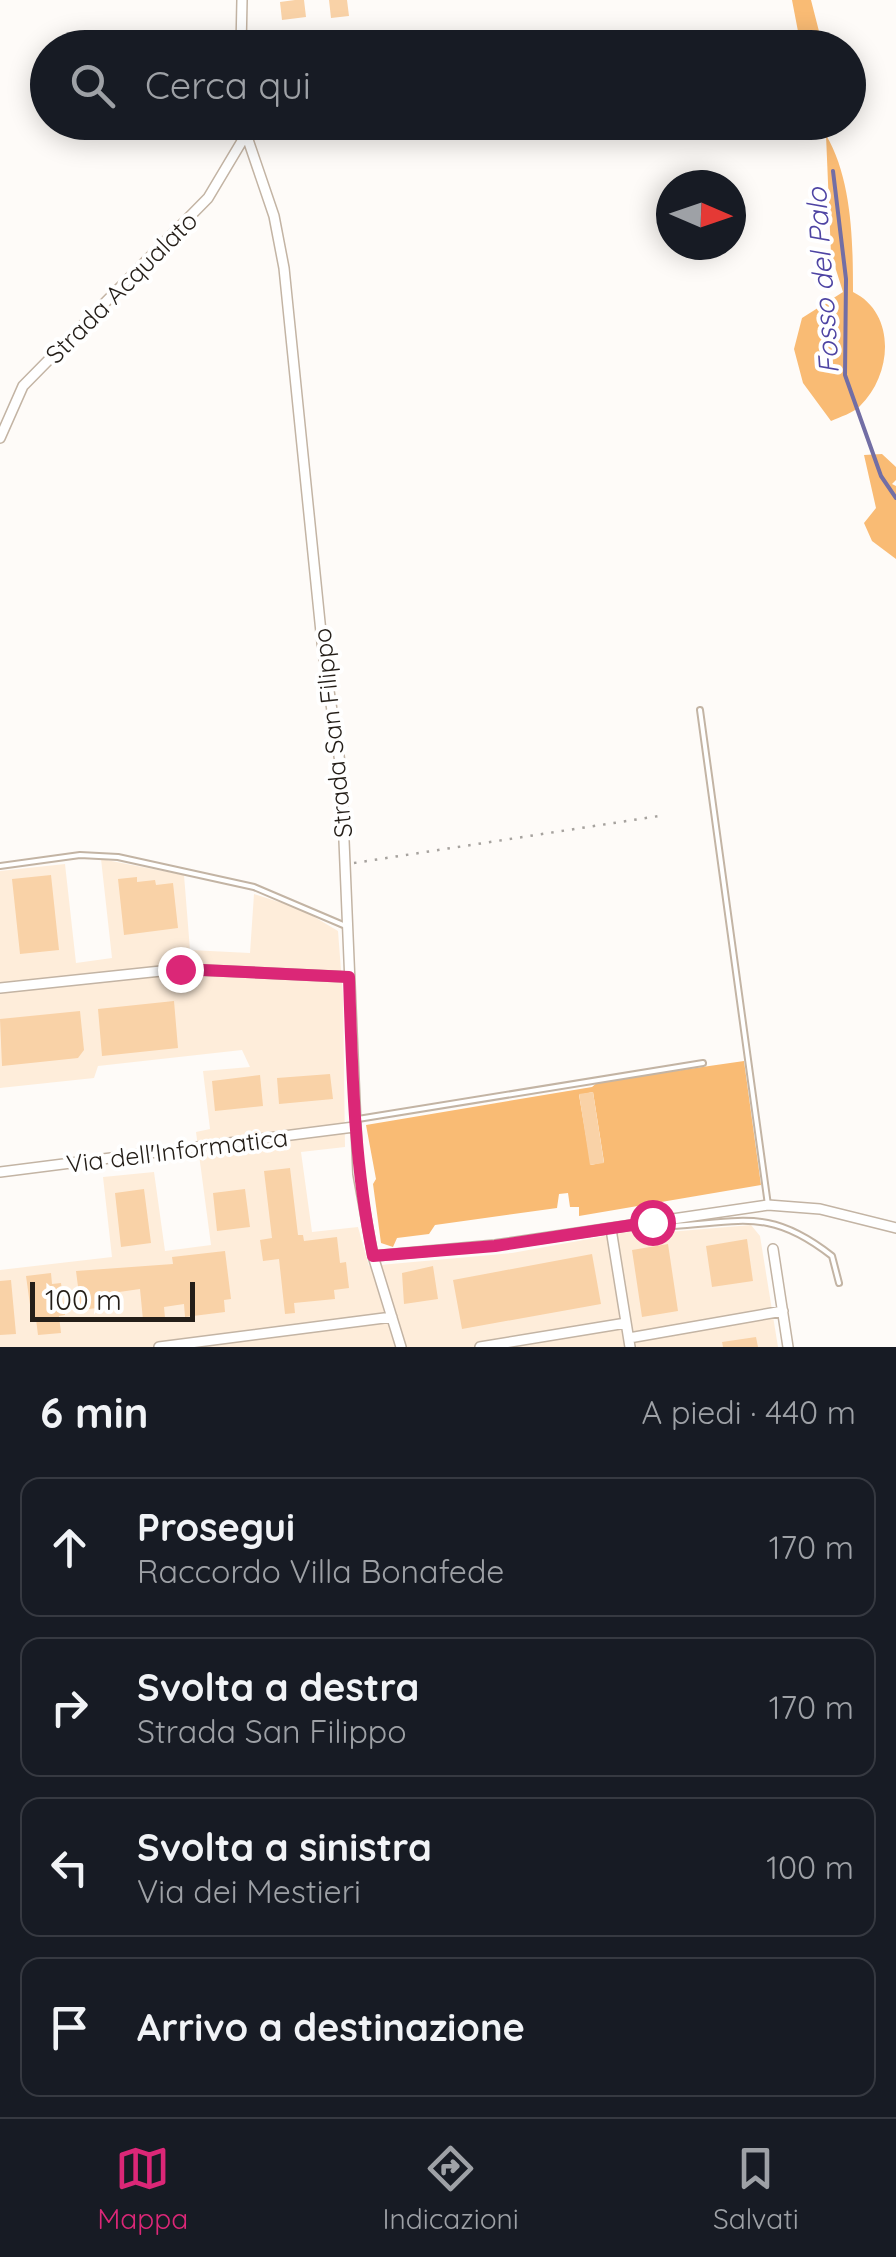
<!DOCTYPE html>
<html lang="it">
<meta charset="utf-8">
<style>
body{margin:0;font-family:Quicksand,sans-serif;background:#20242c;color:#f1f3f6}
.compass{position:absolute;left:656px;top:170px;width:90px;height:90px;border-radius:50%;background:#171b24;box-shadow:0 5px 25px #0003;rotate:92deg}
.scale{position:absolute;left:30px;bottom:25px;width:165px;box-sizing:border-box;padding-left:10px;border:5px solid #241e18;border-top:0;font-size:28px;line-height:35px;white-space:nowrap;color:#241e18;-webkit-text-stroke:8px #fff;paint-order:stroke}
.stop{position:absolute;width:30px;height:30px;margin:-22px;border:8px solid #db2777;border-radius:50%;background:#fff}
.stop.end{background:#db2777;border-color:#fff;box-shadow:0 2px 10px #0008}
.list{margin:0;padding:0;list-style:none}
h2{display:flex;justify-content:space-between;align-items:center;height:130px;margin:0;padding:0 40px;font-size:42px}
h2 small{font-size:32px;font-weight:400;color:#9ea1a6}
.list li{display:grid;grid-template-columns:65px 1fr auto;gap:30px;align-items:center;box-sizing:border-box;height:140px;margin:0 20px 20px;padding:0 20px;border:2px solid #363941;border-radius:20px}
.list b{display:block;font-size:38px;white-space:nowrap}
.list p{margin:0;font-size:32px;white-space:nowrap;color:#9ea1a6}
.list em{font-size:32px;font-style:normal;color:#9ea1a6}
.icon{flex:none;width:55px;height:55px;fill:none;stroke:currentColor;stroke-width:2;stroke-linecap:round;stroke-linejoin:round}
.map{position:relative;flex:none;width:896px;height:1347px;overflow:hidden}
.search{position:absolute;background:#171b24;box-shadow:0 5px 25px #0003;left:30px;right:30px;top:30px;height:110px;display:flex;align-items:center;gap:25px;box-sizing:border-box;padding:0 35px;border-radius:55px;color:#9ea1a6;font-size:38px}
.sheet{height:770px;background:#171b24}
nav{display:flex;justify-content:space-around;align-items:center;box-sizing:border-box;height:140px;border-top:2px solid #363941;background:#171b24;font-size:28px;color:#9ea1a6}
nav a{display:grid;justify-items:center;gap:5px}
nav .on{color:#db2777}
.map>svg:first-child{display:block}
.built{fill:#feedda}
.green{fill:#f9bb74;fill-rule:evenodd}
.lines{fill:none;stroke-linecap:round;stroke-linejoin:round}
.stream{stroke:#726ea5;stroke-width:4}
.building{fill:#f9d2a7}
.service-casing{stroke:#c3b4a4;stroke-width:8}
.minor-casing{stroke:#c3b4a4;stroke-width:12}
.path{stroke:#a6a29e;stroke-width:2.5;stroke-dasharray:2.5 8;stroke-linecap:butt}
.service{stroke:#fff;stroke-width:4}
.minor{stroke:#fff;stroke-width:9}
.route{stroke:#db2777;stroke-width:12}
.labels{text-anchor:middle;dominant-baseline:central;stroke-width:8;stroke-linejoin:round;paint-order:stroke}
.street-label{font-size:25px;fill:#241e18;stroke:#fff}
.water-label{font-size:28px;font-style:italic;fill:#4e44a3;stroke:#fff}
</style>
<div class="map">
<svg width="896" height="1347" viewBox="0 0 896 1347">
<rect width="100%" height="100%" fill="#fefbf8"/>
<path class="built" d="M101,859L184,875L190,950L250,953L254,894L301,909L338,931L343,996L345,1147L301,1152L312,1232L358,1227L369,1266L512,1253L655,1227L657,1233L751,1225L760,1236L778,1347H0V1270L112,1257L103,1177L154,1172L165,1251L211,1245L196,1132L210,1129L203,1071L250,1067L242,1050L98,1066L94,1078L0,1088V871L65,864L76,963L112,958Z"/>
<path class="green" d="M792,0H811L823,47H801Z
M826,135C852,179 853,241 853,292C896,313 893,374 860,406C853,413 840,417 831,421L803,383L794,349L802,318L843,292L831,254Z
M882,454L896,467V480L892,484L896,486V559L872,541L864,523L876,508L864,455Z
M744,1061L761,1185L579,1216V1207H570L568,1193L559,1194L557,1208L435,1225L429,1234L397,1238L393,1247L381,1243L373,1184L376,1179L366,1125L592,1087L598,1082ZM593,1092L604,1162L591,1165L579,1095Z"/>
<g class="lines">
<path class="stream" d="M833,171L846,279L845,375L881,476L896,498"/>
</g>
<path class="building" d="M295,0H304L306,17L282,20L280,2Z
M329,0H347L349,16L331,18Z
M51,875L59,950L20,954L12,879Z
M137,877V882L155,880L156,885L173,883L178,928L124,935L118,879Z
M174,1001L178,1048L102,1056L98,1009Z
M80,1011L84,1050L78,1058L2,1066L0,1019Z
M330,1074L333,1099L279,1104L277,1078Z
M260,1075L263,1106L215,1111L212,1081Z
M593,1092L604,1163L590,1165L579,1094Z
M290,1168L298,1235H303L304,1241L337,1237L340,1263L346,1262L349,1288L334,1290L335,1299L294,1303L295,1313L285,1314L279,1259L263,1261L260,1240L272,1238L264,1171Z
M144,1189L151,1243L121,1247L115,1193Z
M245,1189L250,1227L217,1231L213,1193Z
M747,1239L753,1281L712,1287L706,1246Z
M668,1244L678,1311L642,1317L632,1250Z
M225,1251L231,1299L224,1300L225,1312L185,1317L184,1304L164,1307L165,1318L143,1320L140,1289L119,1292L121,1305L81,1310L76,1271L173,1264L172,1257Z
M592,1254L601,1304L462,1329L453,1280Z
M433,1266L438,1299L404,1304L402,1273Z
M51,1273L52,1284L61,1283L65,1315L59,1316L61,1333L38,1335L36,1319H32L26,1276Z
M11,1280L16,1334L0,1335V1281Z
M756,1337L758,1347H723L722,1342Z"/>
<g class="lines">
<defs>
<path id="service" d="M700,710L768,1205
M0,866L80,855L118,857L254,887L348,927
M358,1119L703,1063
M661,1224L674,1226C745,1221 772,1209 832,1256L839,1283"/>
<path id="minor" d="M241,48L242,0
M242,122L274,216L284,268L323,652L341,769L358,1174L373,1256L401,1347
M0,438L23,386L208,198L245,136
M0,988L180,969L349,977
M0,1172L354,1127
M611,1229L630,1347
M773,1249L788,1347
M373,1256L495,1245L768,1205L820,1209L896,1228
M629,1338L783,1311
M159,1347L392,1317
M480,1347L626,1323"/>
</defs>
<use href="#service" class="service-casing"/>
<use href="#minor" class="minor-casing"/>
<path class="path" d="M354,863L659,816"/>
<use href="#service" class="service"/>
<use href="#minor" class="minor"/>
</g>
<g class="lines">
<path class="route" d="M180,969L349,977C352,1071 354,1163 373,1256L495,1246L652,1222"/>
</g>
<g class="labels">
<g class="street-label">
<text transform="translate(121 287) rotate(-45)">Strada Acqualato</text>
<text transform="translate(332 733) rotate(-96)">Strada San Filippo</text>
<text transform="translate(177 1150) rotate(-7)">Via dell'Informatica</text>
</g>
<g class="water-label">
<text transform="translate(822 281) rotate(-94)">Fosso del Palo</text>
</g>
</g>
</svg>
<svg class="compass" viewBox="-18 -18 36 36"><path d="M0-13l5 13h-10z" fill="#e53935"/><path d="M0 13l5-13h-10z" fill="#9ea1a6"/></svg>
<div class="scale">100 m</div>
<div class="stop" style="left:652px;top:1222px"></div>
<div class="stop end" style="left:180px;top:969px"></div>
<div class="search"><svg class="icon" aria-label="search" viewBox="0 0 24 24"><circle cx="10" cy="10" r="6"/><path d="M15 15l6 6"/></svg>Cerca qui</div>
</div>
<section class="sheet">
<h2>6 min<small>A piedi · 440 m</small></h2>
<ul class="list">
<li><svg class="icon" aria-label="ahead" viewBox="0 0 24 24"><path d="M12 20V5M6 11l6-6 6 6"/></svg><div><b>Prosegui</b><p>Raccordo Villa Bonafede</p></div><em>170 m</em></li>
<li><svg class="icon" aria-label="right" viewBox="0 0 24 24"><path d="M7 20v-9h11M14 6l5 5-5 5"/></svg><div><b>Svolta a destra</b><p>Strada San Filippo</p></div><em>170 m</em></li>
<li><svg class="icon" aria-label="left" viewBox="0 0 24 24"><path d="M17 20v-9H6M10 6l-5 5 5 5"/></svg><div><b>Svolta a sinistra</b><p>Via dei Mestieri</p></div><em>100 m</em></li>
<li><svg class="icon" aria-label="arrive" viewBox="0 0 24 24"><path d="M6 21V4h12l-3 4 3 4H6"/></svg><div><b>Arrivo a destinazione</b></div></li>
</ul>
</section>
<nav>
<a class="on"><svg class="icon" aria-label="map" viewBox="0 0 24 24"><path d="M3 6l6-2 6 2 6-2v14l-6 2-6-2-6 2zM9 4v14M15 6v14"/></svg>Mappa</a>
<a><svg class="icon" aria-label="directions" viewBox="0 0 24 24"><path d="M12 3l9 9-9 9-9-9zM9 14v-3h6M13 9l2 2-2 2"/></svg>Indicazioni</a>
<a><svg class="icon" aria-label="saved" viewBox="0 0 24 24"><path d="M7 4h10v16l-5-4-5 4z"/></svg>Salvati</a>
</nav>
